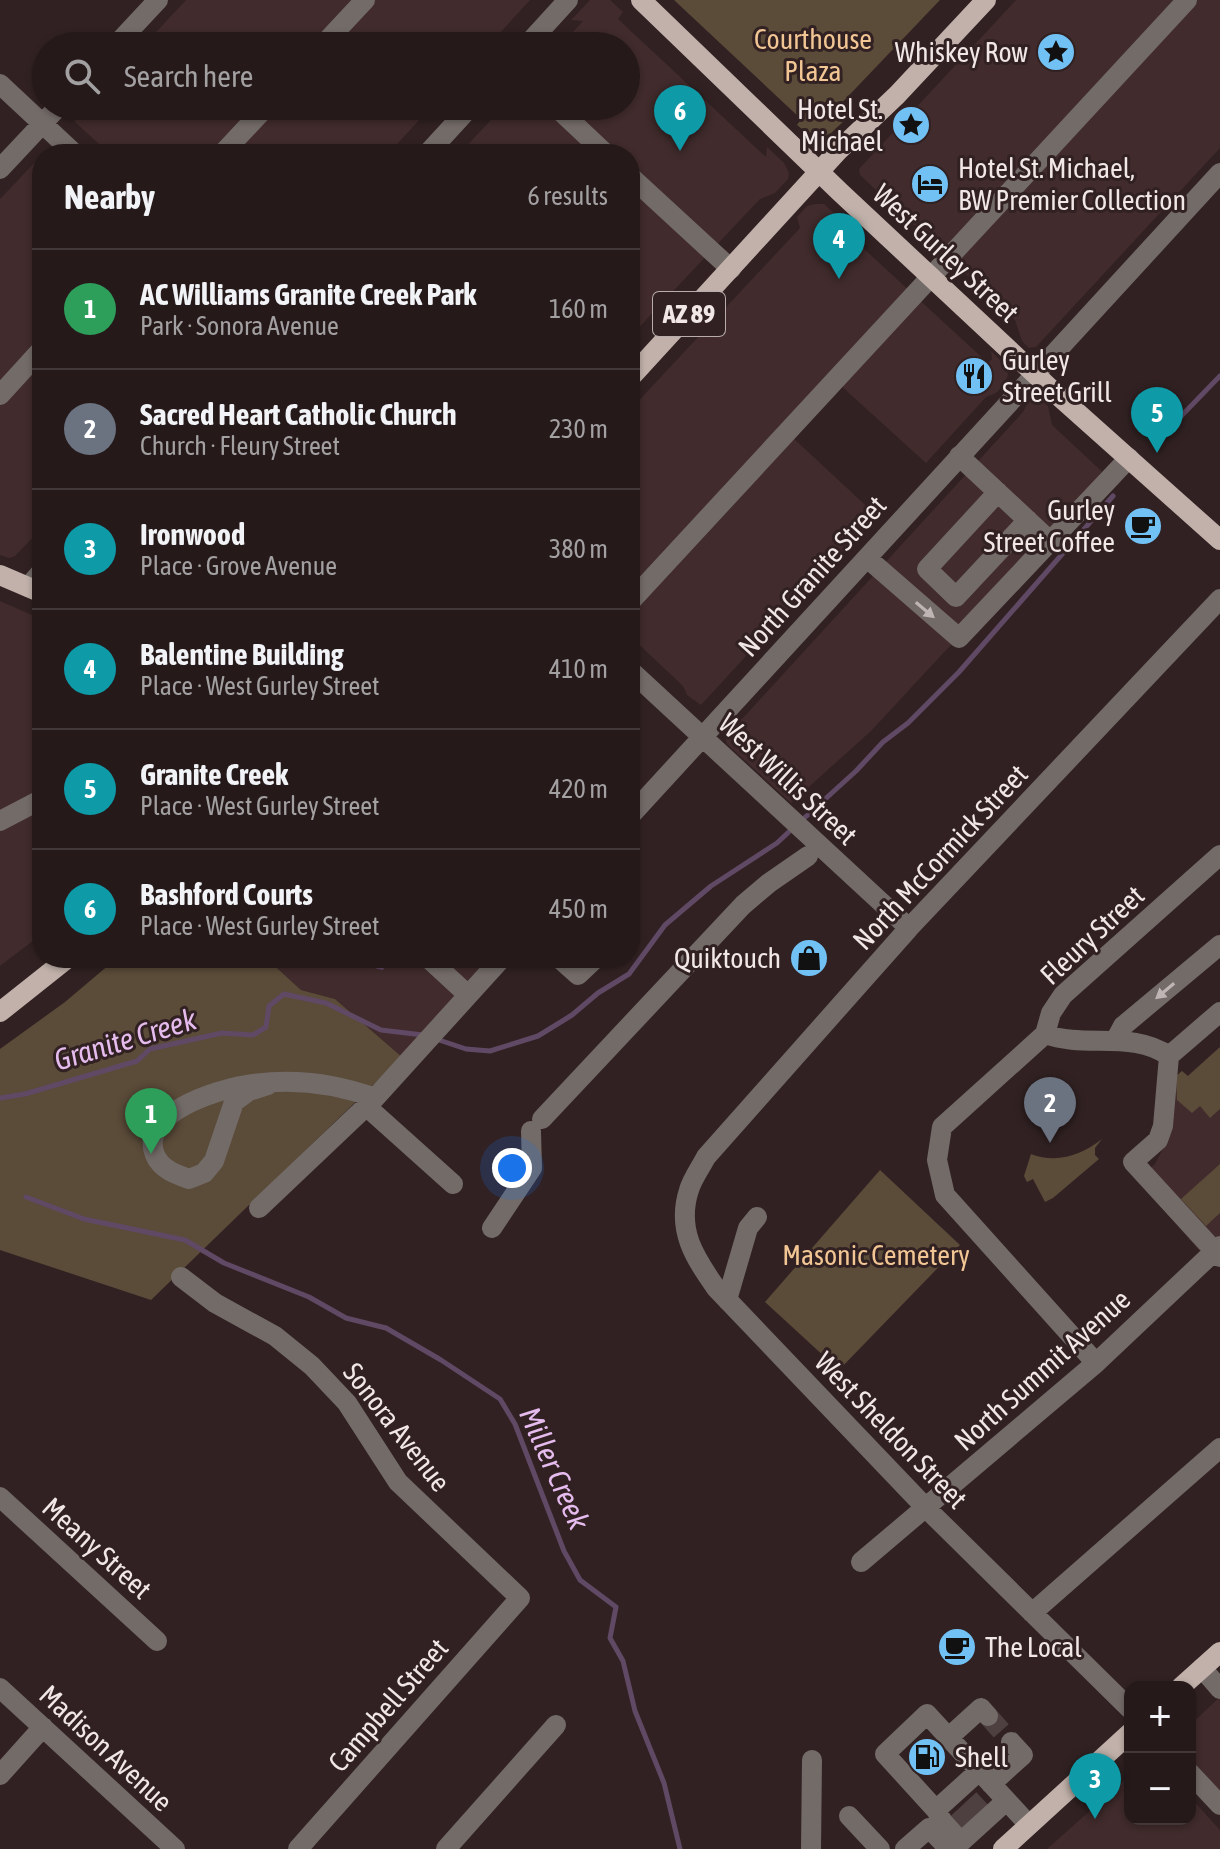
<!DOCTYPE html>
<meta charset="utf-8">
<style>
body{margin:0;font-family:"Asap Condensed",sans-serif;background:#2d2223;color:#f1f3f6}
.controls{position:absolute;right:24px;bottom:24px;display:grid;overflow:hidden;border-radius:16px;box-shadow:0 2px 6px #0004}
.controls button{width:72px;height:72px;display:grid;place-items:center;padding:0;border:0;border-bottom:2px solid #423839;background:#25191a;color:#f1f3f6;font:40px sans-serif}
.you{position:absolute;left:512px;top:1168px;width:28px;height:28px;margin:-20px;border:6px solid #fff;border-radius:50%;background:#1a73e8;box-shadow:0 0 0 12px #1a73e833}
.badge{display:grid;place-items:center;width:52px;height:52px;border-radius:50%;background:#71c1f5;color:#fff;font-size:26px;font-weight:700}
.pin{position:absolute;translate:-50% -66px;filter:drop-shadow(0 2px 4px #0008)}
.pin::after{content:'';position:absolute;top:42px;width:28px;height:24px;background:inherit;clip-path:polygon(0 0,100% 0,50% 100%)}
.list{margin:0;padding:0;list-style:none}
h2{display:flex;justify-content:space-between;align-items:center;height:104px;margin:0;padding:0 32px;font-size:34px}
h2 small{font-size:26px;font-weight:400;color:#a3a0a2}
.list li{display:grid;grid-template-columns:52px 1fr auto;gap:24px;align-items:center;box-sizing:border-box;height:120px;padding:0 32px;border-top:2px solid #423839}
.list b{display:block;font-size:30px;white-space:nowrap}
.list p{margin:0;font-size:26px;white-space:nowrap;color:#a3a0a2}
.list em{font-size:26px;font-style:normal;color:#a3a0a2}
.icon{flex:none;width:44px;height:44px;fill:none;stroke:currentColor;stroke-width:2;stroke-linecap:round;stroke-linejoin:round}
.map{position:relative;flex:none;width:1220px;height:1849px;overflow:hidden}
.search{position:absolute;background:#25191a;box-shadow:0 2px 6px #0004;left:32px;top:32px;width:608px;height:88px;display:flex;align-items:center;gap:20px;box-sizing:border-box;padding:0 28px;border-radius:44px;color:#a3a0a2;font-size:30px}
.panel{position:absolute;background:#25191a;box-shadow:0 2px 6px #0004;left:32px;top:144px;width:608px;height:824px;border-radius:32px}
.map>svg:first-child{display:block}
.built{fill:#412b2c}
.green{fill:#5b4b39}
.water{fill:#604965}
.lines{fill:none;stroke-linecap:round;stroke-linejoin:round}
.stream{stroke:#604965;stroke-width:5}
.minor-tunnel{stroke:#4e3f40;stroke-width:20;stroke-dasharray:20 10;stroke-linecap:butt}
.minor{stroke:#736b68;stroke-width:20}
.major{stroke:#c1b1aa;stroke-width:20}
.oneway{fill:#bfb5b4}
.labels{text-anchor:middle;dominant-baseline:central;stroke-width:6;stroke-linejoin:round;paint-order:stroke}
.shield{fill:#312122;stroke:#b8acac;stroke-width:2}
.shield-label{font-size:26px;font-weight:bold;fill:#f2e7e7}
.park-label{font-size:28px;fill:#f2c694;stroke:#312122}
.poi-label{font-size:28px;fill:#f2e7e7;stroke:#312122;text-anchor:end}
.street-label{font-size:28px;fill:#f2e7e7;stroke:#312122}
.water-label{font-size:30px;font-style:italic;fill:#e6bcef;stroke:#312122}
</style>
<div class="map">
<svg width="1220" height="1849" viewBox="0 0 1220 1849">
<rect width="100%" height="100%" fill="#312122"/>
<path class="built" d="M186,0H530L488,46H143Z
M590,0H610L623,12L618,19L766,157L767,147L784,163L789,173L788,179L775,193L760,199L630,337V154H459L504,106H626V46H560L583,21L571,20Z
M1016,0H1220V148L1036,347L1029,348L1022,341L1015,320L860,175L859,169Z
M87,106H432L388,154H110L75,122V118Z
M40,157L42,528L15,556L9,558L0,555V199Z
M815,204H824L836,215L838,225L988,363L992,359L991,351L1005,365L1008,374L1006,382L996,393L986,397L926,463L839,384L791,436L876,515L701,705L687,695L683,686L630,636V410L800,228L797,217L807,206Z
M1035,400L1044,402L1048,406L1052,425L1110,479L1016,589L948,648L871,731L791,803L727,744L725,737L726,733L737,721L743,718L1023,412L1028,402Z
M0,601L34,616L42,625V934L0,966Z
M266,958H488L402,1057L335,999L301,990Z
M1220,1047V1238L1202,1254L1138,1180L1155,1164L1166,1143L1176,1076L1182,1071L1187,1076Z
M1220,1697V1793L1190,1759V1725Z
M1130,1775V1819H1190V1797L1220,1830V1849H1047Z"/>
<path class="green" d="M674,0H940L835,110L845,120L830,134L820,139L812,137L797,125L801,119Z
M117,958H266L301,990L335,999L402,1057L151,1300L0,1250V1049L65,1002Z
M1220,1047V1109L1210,1118L1200,1106L1192,1113L1177,1100L1176,1076L1182,1071L1188,1076Z
M1102,1139L1095,1148V1155L1099,1159L1053,1198L1045,1202L1033,1179L1027,1182L1024,1176L1031,1154C1057,1164 1082,1155 1102,1139Z
M1220,1164V1213L1206,1226L1181,1199Z
M880,1170L960,1245L839,1370L765,1302Z"/>
<path class="water" d="M356,958H385L388,961L383,970C374,969 371,964 356,964Z"/>
<g class="lines">
<path class="stream" d="M1158,440L1220,376
M801,821L856,771L883,742L908,723L959,672L1113,496
M436,1039L466,1049L490,1051L538,1036L572,1015L598,993L629,974L665,925L711,886L777,843L793,828
M0,1098L25,1094L137,1061L150,1049L222,1033L253,1035L266,1027L269,1006L284,994L326,1003L381,1030L423,1035
M26,1197L84,1219L185,1240L224,1263L309,1297L346,1318L386,1328L441,1360L500,1399L515,1424L564,1551L580,1580L616,1607L610,1638L623,1661L635,1711L664,1783L680,1849"/>
<path class="minor-tunnel" d="M988,1716L1011,1742
M969,1799L983,1814
M955,1812L969,1827"/>
<path class="minor" d="M115,46L158,0
M322,46L365,0
M526,46L568,0
M0,84L75,154
M555,106L606,154
M222,154L267,106
M427,154L471,106
M0,169L59,106
M630,176L731,269
M0,395L42,349
M959,456L1050,541
M998,492L927,569L956,597L1028,520
M867,558L959,638L1129,458
M28,587L42,571
M630,602L1187,0
M630,670L909,928
M630,816L1220,173
M0,821L42,799
M428,958L468,995
M559,958L578,975L596,958
M1220,1012L1169,1056L1163,1126L1158,1140L1133,1162L1220,1257
M1045,1034C1085,1049 1132,1030 1169,1056
M1115,1041L1123,1026L1220,945
M268,1085L249,1091L234,1102L214,1161L204,1173L189,1179C175,1174 161,1169 155,1155C138,1114 216,1090 246,1085C289,1078 334,1083 375,1098
M366,1106L453,1184
M542,1119L743,905L769,883L808,856
M259,1208L375,1098L502,958
M492,1228L532,1168L531,1131
M181,1277L215,1303L275,1336L312,1366L347,1403L398,1482L520,1598L298,1849
M727,1300L748,1228L757,1217
M1096,1363L945,1195L937,1160L942,1127L1045,1034L1051,1013L1063,995L1220,855
M0,1497L157,1641
M861,1562L1096,1363L1220,1246
M1032,1613L1220,1448
M1202,1668L1220,1689
M0,1688L175,1849
M1130,1709L927,1509L716,1288C695,1258 676,1230 689,1190C692,1179 701,1167 706,1157L909,928L1220,599
M948,1738L981,1708L988,1716
M1190,1773L1220,1805
M0,1775L43,1727
M991,1784L1023,1755L1011,1742
M1006,1801L961,1842L943,1822L936,1810L885,1754L927,1714L1029,1825
M936,1810L979,1771
M849,1816L880,1849
M446,1849L556,1725
M811,1849L812,1760
M905,1849L929,1828L949,1849"/>
<path class="major" d="M641,0L840,192L1053,391L1220,540
M630,378L838,151L897,95L986,0
M0,575L42,593
M0,1012L68,958
M1181,1687L1220,1652
M1003,1849L1130,1733"/>
</g>
<defs><path id="oneway-solid" d="M-6-.8H1V-3.2L6.5 0L1 3.2V.8H-6Z" transform="scale(2)"/></defs>
<g class="oneway">
<use href="#oneway-solid" transform="translate(925 610) rotate(40)"/>
<use href="#oneway-solid" transform="translate(1165 991) rotate(140)"/>
</g>
<defs>
<symbol id="sight-disc" viewBox="-11 -11 22 22"><circle r="9.5" fill="#71c1f5" stroke="#312122"/><path d="M0-6L1.8-2.2L6-1.7L2.9 1.2L3.7 5.4L0 3.3L-3.7 5.4L-2.9 1.2L-6-1.7L-1.8-2.2Z" fill="#111"/></symbol>
<symbol id="hotel-disc" viewBox="-11 -11 22 22"><circle r="9.5" fill="#71c1f5" stroke="#312122"/><path d="M-6-4.5h1.5V1H6V5H4.5V3h-9V5H-6ZM-4 0a1.8 1.8 0 1 1 3.6 0ZM.5 0V-2.5h3Q6-2.5 6 0Z" fill="#111"/></symbol>
<symbol id="restaurant-disc" viewBox="-11 -11 22 22"><circle r="9.5" fill="#71c1f5" stroke="#312122"/><path d="M-5-6h1v4h1v-4h1v4h1v-4h1v5L-1.5 .5V6h-2V.5L-5-1ZM5-6V6H3V1.5H1.5Q1.5-4 5-6Z" fill="#111"/></symbol>
<symbol id="cafe-disc" viewBox="-11 -11 22 22"><circle r="9.5" fill="#71c1f5" stroke="#312122"/><path d="M-5.5-4.5H6V0H3Q3 3.5 0 3.5H-2.5Q-5.5 3.5-5.5 0ZM3-3.2v2h1.7v-2ZM-6 4.5H4V6H-6Z" fill="#111"/></symbol>
<symbol id="shop-disc" viewBox="-11 -11 22 22"><circle r="9.5" fill="#71c1f5" stroke="#312122"/><path d="M-5-2.5h2.3a2.7 3.5 0 0 1 5.4 0H5L5.5 6h-11ZM-1.5-2.5h3a1.5 2.3 0 0 0-3 0Z" fill="#111"/></symbol>
<symbol id="fuel-disc" viewBox="-11 -11 22 22"><circle r="9.5" fill="#71c1f5" stroke="#312122"/><path d="M-5.5-6h7V0h2V4h1.3V-2.5L3-4.5l.8-.8L6-3V5H2.5V1h-1V6h-7ZM-4.2-4.7v3.2H.2V-4.7Z" fill="#111"/></symbol>
</defs>
<g fill-rule="evenodd">
<use href="#sight-disc" x="1034" y="30" width="44" height="44"/>
<use href="#sight-disc" x="889" y="103" width="44" height="44"/>
<use href="#hotel-disc" x="908" y="162" width="44" height="44"/>
<use href="#restaurant-disc" x="952" y="354" width="44" height="44"/>
<use href="#cafe-disc" x="1121" y="504" width="44" height="44"/>
<use href="#shop-disc" x="787" y="936" width="44" height="44"/>
<use href="#cafe-disc" x="935" y="1625" width="44" height="44"/>
<use href="#fuel-disc" x="905" y="1735" width="44" height="44"/>
</g>
<g class="labels">
<rect class="shield" x="653" y="292" width="72" height="44" rx="6"/>
<g class="shield-label">
<text x="689" y="314">AZ 89</text>
</g>
<g class="park-label">
<text x="813" y="39">Courthouse<tspan x="813" dy="32">Plaza</tspan></text>
<text x="876" y="1255">Masonic Cemetery</text>
</g>
<g class="poi-label">
<text x="1028" y="52">Whiskey Row</text>
<text x="883" y="109">Hotel St.<tspan x="883" dy="32">Michael</tspan></text>
<text x="958" y="168" text-anchor="start">Hotel St. Michael,<tspan x="958" dy="32">BW Premier Collection</tspan></text>
<text x="1002" y="360" text-anchor="start">Gurley<tspan x="1002" dy="32">Street Grill</tspan></text>
<text x="1115" y="510">Gurley<tspan x="1115" dy="32">Street Coffee</tspan></text>
<text x="781" y="958">Quiktouch</text>
<text x="985" y="1647" text-anchor="start">The Local</text>
<text x="955" y="1757" text-anchor="start">Shell</text>
</g>
<g class="street-label">
<text transform="translate(946 253) rotate(43)">West Gurley Street</text>
<text transform="translate(812 576) rotate(-48)">North Granite Street</text>
<text transform="translate(788 779) rotate(43)">West Willis Street</text>
<text transform="translate(940 857) rotate(-47)">North McCormick Street</text>
<text transform="translate(1092 935) rotate(-43)">Fleury Street</text>
<text transform="translate(1042 1370) rotate(-42)">North Summit Avenue</text>
<text transform="translate(397 1427) rotate(52)">Sonora Avenue</text>
<text transform="translate(891 1430) rotate(46)">West Sheldon Street</text>
<text transform="translate(97 1548) rotate(42)">Meany Street</text>
<text transform="translate(388 1705) rotate(-49)">Campbell Street</text>
<text transform="translate(106 1748) rotate(43)">Madison Avenue</text>
</g>
<g class="water-label">
<text transform="translate(125 1039) rotate(-17)">Granite Creek</text>
<text transform="translate(555 1468) rotate(66)">Miller Creek</text>
</g>
</g>
</svg>
<div class="controls">
<button>+</button>
<button>−</button>
</div>
<div class="you"></div>
<div class="pin badge" style="left:151px;top:1154px;background:#2e9e5b">1</div>
<div class="pin badge" style="left:1050px;top:1143px;background:#6b7280">2</div>
<div class="pin badge" style="left:1095px;top:1819px;background:#0f9aa8">3</div>
<div class="pin badge" style="left:839px;top:279px;background:#0f9aa8">4</div>
<div class="pin badge" style="left:1157px;top:453px;background:#0f9aa8">5</div>
<div class="pin badge" style="left:680px;top:151px;background:#0f9aa8">6</div>
<div class="search"><svg class="icon" aria-label="search" viewBox="0 0 24 24"><circle cx="10" cy="10" r="6"/><path d="M15 15l6 6"/></svg>Search here</div>
<section class="panel">
<h2>Nearby<small>6 results</small></h2>
<ul class="list">
<li><span class="badge" style="background:#2e9e5b">1</span><div><b>AC Williams Granite Creek Park</b><p>Park · Sonora Avenue</p></div><em>160 m</em></li>
<li><span class="badge" style="background:#6b7280">2</span><div><b>Sacred Heart Catholic Church</b><p>Church · Fleury Street</p></div><em>230 m</em></li>
<li><span class="badge" style="background:#0f9aa8">3</span><div><b>Ironwood</b><p>Place · Grove Avenue</p></div><em>380 m</em></li>
<li><span class="badge" style="background:#0f9aa8">4</span><div><b>Balentine Building</b><p>Place · West Gurley Street</p></div><em>410 m</em></li>
<li><span class="badge" style="background:#0f9aa8">5</span><div><b>Granite Creek</b><p>Place · West Gurley Street</p></div><em>420 m</em></li>
<li><span class="badge" style="background:#0f9aa8">6</span><div><b>Bashford Courts</b><p>Place · West Gurley Street</p></div><em>450 m</em></li>
</ul>
</section>
</div>
